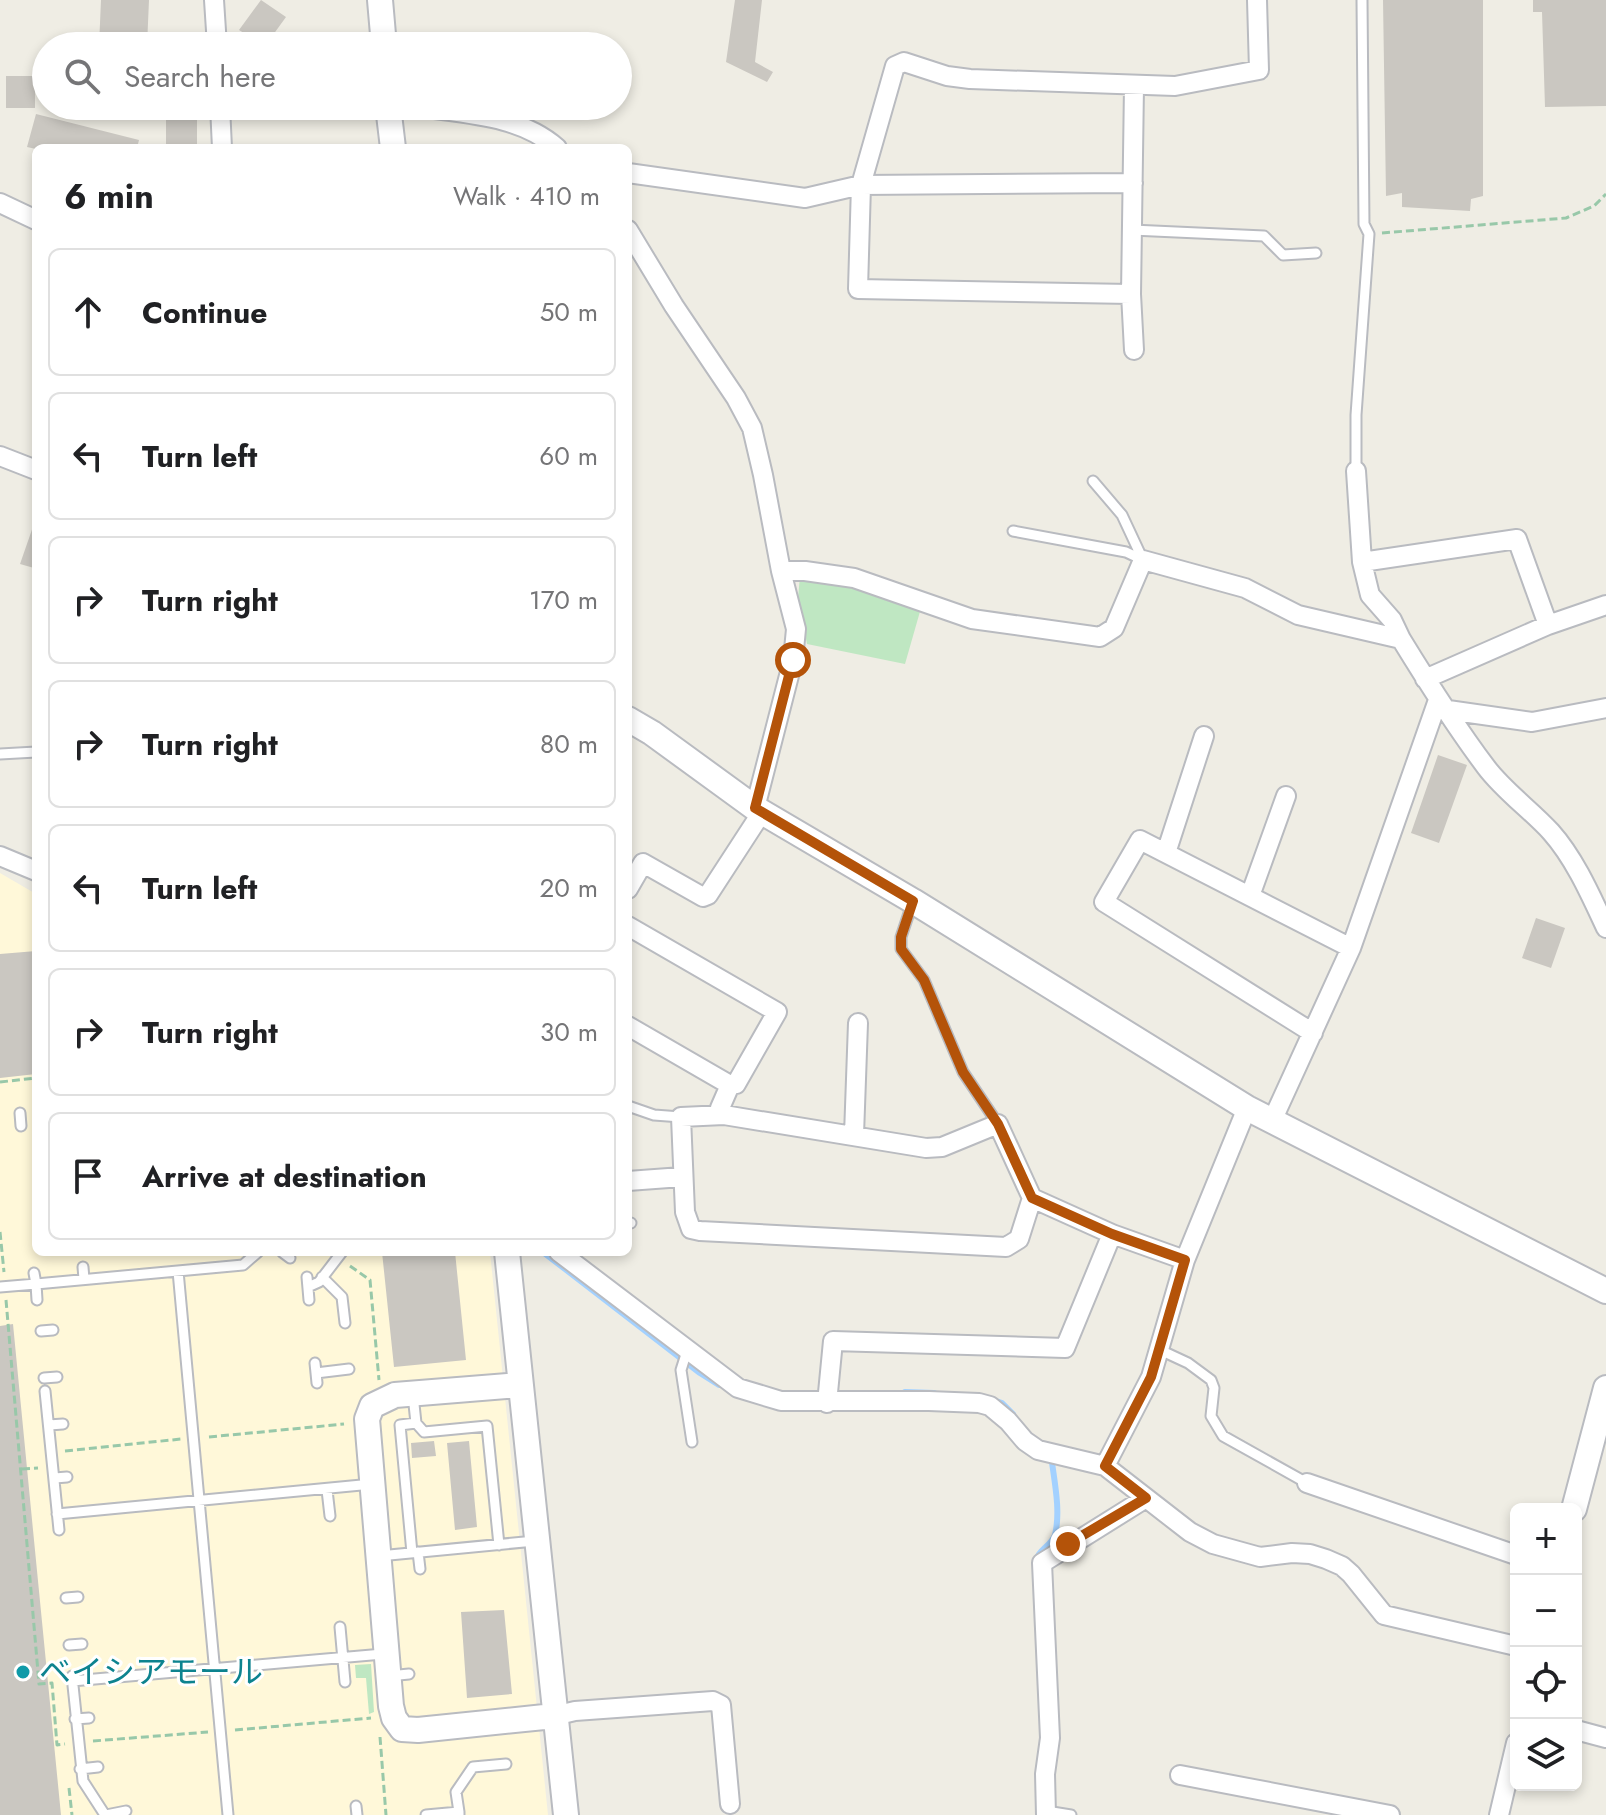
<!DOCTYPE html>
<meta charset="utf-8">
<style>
body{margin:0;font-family:Jost,"Noto Sans JP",sans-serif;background:#f2f2f2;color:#202124}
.controls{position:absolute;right:24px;bottom:24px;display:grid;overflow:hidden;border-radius:12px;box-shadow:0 4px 12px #0003}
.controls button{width:72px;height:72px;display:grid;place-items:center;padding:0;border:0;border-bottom:2px solid #e0e0e0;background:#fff;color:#202124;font:40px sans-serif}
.stop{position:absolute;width:24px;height:24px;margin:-18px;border:6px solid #b45309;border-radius:50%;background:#fff}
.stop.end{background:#b45309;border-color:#fff;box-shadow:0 2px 8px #0008}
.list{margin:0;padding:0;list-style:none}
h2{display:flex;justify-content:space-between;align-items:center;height:104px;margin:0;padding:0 32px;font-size:34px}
h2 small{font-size:26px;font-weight:400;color:#757577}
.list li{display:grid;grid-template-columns:52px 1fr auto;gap:24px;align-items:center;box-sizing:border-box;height:128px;margin:0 16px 16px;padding:0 16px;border:2px solid #e0e0e0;border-radius:12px}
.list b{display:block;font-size:30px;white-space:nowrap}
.list em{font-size:26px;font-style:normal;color:#757577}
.icon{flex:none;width:44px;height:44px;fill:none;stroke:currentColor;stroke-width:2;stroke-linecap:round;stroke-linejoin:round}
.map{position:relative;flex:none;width:1606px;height:1815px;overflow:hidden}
.search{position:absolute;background:#fff;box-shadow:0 4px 12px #0003;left:32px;top:32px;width:600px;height:88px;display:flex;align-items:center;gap:20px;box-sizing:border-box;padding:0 28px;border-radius:44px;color:#757577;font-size:30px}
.panel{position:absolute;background:#fff;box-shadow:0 4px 12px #0003;left:32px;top:144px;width:600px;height:1112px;border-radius:12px}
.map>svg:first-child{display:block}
.commercial{fill:#fff8d9}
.green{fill:#bfe7c2}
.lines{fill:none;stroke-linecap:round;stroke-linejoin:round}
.stream{stroke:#a3d1ff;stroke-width:6}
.building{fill:#cac7c1}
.service-casing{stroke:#b9bbc0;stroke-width:13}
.minor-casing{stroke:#b9bbc0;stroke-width:22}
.tertiary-casing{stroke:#b9bbc0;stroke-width:28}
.path{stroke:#98c8a9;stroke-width:3;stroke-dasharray:8 4;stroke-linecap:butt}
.service{stroke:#fff;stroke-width:9}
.minor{stroke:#fff;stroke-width:18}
.tertiary{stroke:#fff;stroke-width:24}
.route{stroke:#b45309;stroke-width:10}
.culture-dot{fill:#0f9aa8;stroke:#fff;stroke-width:3}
.labels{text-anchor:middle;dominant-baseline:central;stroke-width:6;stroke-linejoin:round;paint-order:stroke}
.culture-label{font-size:32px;fill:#0d838f;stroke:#fff;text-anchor:start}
</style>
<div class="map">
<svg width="1606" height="1815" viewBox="0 0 1606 1815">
<rect width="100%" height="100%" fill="#efede4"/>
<path class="commercial" d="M0,873L36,894V1252H490L548,1815H0Z"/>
<path class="green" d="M816,575L921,608L905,664L807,644L798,598L800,576Z
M371,1664L374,1712L369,1714L366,1678H356L355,1665Z"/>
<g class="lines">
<path class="stream" d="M543,1252L700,1373L719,1385H727
M905,1392L934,1393
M993,1400L1002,1403L1013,1414
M1036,1560C1039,1549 1051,1546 1055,1535C1061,1510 1054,1480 1051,1455"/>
</g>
<path class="building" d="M101,0H149L147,46H99Z
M261,0L286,17L265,46L239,30Z
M735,0H762L755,62L773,72L767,82L726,62Z
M1383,0H1483V196L1471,199L1470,211L1402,207V193L1386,196Z
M1533,0H1606V106L1545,107L1542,12H1533Z
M6,76H35V108H6Z
M166,110H197V145L166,146Z
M36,114L139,140L137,148L86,146L36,149L27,147Z
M36,518V560L34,568L20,564Z
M1438,755L1467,765L1439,843L1411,833Z
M1536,918L1565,928L1551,968L1522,958Z
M36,951V1074L0,1078V954Z
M382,1252H455L466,1360L394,1367Z
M13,1324L33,1530L61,1815H0V1326Z
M434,1441L436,1456L412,1458L411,1443Z
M469,1441L477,1527L455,1530L447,1443Z
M504,1610L512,1694L467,1698L461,1612Z"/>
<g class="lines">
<defs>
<path id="service" d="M1132,230L1264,236L1283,255L1316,253
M1356,471V415L1369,234L1364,224L1362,0
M1093,481L1122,515L1143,560
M1013,531L1126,552L1143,560
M0,754L36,752
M912,904L901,937V949L924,980L963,1072L998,1124
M628,1106L654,1115L681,1117
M20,1113L21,1126
M628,1223H631
M282,1252L290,1258
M83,1267L84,1279
M178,1271L228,1815
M34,1273L36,1284L243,1265L258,1252
M307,1277L309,1300
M322,1277L342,1297L345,1323
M0,1287L36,1284L37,1300
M308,1287L319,1282L342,1252
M41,1331L53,1330
M1160,1350L1188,1363L1211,1380L1214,1388L1211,1416L1223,1436L1307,1483
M687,1351L681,1370L692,1442
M315,1363L317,1383
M316,1373L349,1369
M44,1378L57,1377
M45,1391L59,1530
M416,1423L424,1432L487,1426L499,1545
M49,1425L63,1424
M55,1478L67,1477
M327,1490L330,1516
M57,1514L372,1484
M418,1552L420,1569
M412,1553L400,1425L416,1423L413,1395
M379,1556L535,1541
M66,1598L78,1597
M340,1627L345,1682
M69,1645L82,1644
M72,1676L83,1781L105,1815
M389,1676L409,1674
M72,1681L383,1654
M75,1719L89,1718
M80,1769L98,1767
M356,1806L357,1815
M1046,1811L1071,1815
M459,1812L456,1792L473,1767L506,1764
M106,1815L126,1811
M426,1815L459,1812V1815"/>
<path id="minor" d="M214,0L217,46
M220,106L222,148
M412,106C461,114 519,114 557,148
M628,173L805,198L861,185L1133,183
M0,203L36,220
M628,230L674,306L736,398L752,428L763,475L781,571L796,629L793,660L755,808
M1131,294L858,289L861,185L895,66L904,62L947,76L970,79L1175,86L1259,70L1257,0
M1134,350L1131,294L1134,86
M0,456L36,470
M1356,471L1362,562L1370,595L1392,620L1401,639
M1362,562L1517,539L1548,625
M781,571H805L854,578L972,619L1100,637L1114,628L1143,560L1245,588L1298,615L1401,639C1428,683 1455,726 1486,767C1504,791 1531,810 1551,832C1575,859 1591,896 1606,928
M1425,679L1548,625L1606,605
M1448,710L1532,722L1606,708
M1166,853L1204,736
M0,856L36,871
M628,889L643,863L703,897L708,895L762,812
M1250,896L1286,796
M628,926L777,1012L736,1084L730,1085L720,1108L724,1115
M628,1026L730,1085
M1313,1033L1104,902L1140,840L1351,948
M1272,1121L1351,948L1438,700
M854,1135L858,1023
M628,1181L682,1177
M1032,1198L1019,1239L1006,1247L700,1231L691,1229L685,1212L681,1117L724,1115L926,1148L942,1147L998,1124L1032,1198L1112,1234L1185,1260
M559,1252L738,1388L781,1401H929L979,1403L990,1406L1008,1421L1025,1441L1038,1450L1105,1466L1190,1532L1213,1544L1260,1557L1292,1553L1310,1554L1326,1559L1342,1566L1351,1574L1384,1615L1516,1646
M827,1403L833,1341L1065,1348L1112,1234
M1105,1466L1151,1377L1185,1260L1247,1108
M1307,1483L1516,1555
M554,1716L575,1711L713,1701L721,1705L730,1804
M1576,1730L1606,1738
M1180,1775L1390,1815
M1046,1815L1045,1774L1050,1738L1042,1563L1146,1498
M1499,1815L1516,1743"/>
<path id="tertiary" d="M380,0L384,46
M388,106L393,148
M628,719L652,733L755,808L913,901L1247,1108L1606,1291
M507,1252L566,1815
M519,1385L395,1395L372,1406L367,1419L391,1706L394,1718L402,1729L418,1730L554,1716
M1574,1509L1606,1388"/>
</defs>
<use href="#service" class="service-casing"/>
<use href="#minor" class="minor-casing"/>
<use href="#tertiary" class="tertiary-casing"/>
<path class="path" d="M1382,233L1566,218L1594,206L1606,194
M0,1082L36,1078
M0,1232L4,1272
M350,1266L370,1280L379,1380
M6,1300L39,1684L52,1683L57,1745L65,1744
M209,1437L344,1424
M65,1451L181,1439
M22,1469L38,1468
M235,1730L371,1718
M380,1737L386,1815
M93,1741L208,1732
M69,1788L72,1815"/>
<use href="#service" class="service"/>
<use href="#minor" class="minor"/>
<use href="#tertiary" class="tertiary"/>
</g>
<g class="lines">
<path class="route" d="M793,660L755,808L913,901L901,937V949L924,980L963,1072L998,1124L1032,1198L1112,1234L1185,1260L1151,1377L1105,1466L1146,1498L1068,1544"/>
</g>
<circle class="culture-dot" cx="23" cy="1672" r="8"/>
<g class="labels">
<g class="culture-label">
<text x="39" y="1672">ベイシアモール</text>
</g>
</g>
</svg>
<div class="controls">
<button>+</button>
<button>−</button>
<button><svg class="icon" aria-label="locate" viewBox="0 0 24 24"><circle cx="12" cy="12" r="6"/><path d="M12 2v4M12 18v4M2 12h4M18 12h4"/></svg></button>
<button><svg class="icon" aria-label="layers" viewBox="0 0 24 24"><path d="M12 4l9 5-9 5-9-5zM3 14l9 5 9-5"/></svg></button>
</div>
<div class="stop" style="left:793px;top:660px"></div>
<div class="stop end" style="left:1068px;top:1544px"></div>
<div class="search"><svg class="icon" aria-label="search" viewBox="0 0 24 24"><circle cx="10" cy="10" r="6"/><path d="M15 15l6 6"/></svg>Search here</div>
<section class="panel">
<h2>6 min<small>Walk · 410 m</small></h2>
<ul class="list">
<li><svg class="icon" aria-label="ahead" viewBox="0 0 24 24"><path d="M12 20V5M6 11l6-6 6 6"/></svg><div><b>Continue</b></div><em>50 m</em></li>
<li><svg class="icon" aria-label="left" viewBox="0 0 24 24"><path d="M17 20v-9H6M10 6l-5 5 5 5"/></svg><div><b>Turn left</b></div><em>60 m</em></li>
<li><svg class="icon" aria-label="right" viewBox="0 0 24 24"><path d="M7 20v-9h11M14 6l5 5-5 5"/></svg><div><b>Turn right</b></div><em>170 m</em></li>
<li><svg class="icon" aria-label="right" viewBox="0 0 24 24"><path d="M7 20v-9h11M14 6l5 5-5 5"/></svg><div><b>Turn right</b></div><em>80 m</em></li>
<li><svg class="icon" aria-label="left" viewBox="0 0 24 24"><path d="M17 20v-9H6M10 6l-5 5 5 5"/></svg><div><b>Turn left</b></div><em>20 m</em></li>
<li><svg class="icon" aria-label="right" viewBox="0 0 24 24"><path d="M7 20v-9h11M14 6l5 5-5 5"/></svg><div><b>Turn right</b></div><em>30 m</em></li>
<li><svg class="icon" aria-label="arrive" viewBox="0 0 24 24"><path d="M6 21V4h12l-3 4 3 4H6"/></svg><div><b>Arrive at destination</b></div></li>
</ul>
</section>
</div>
